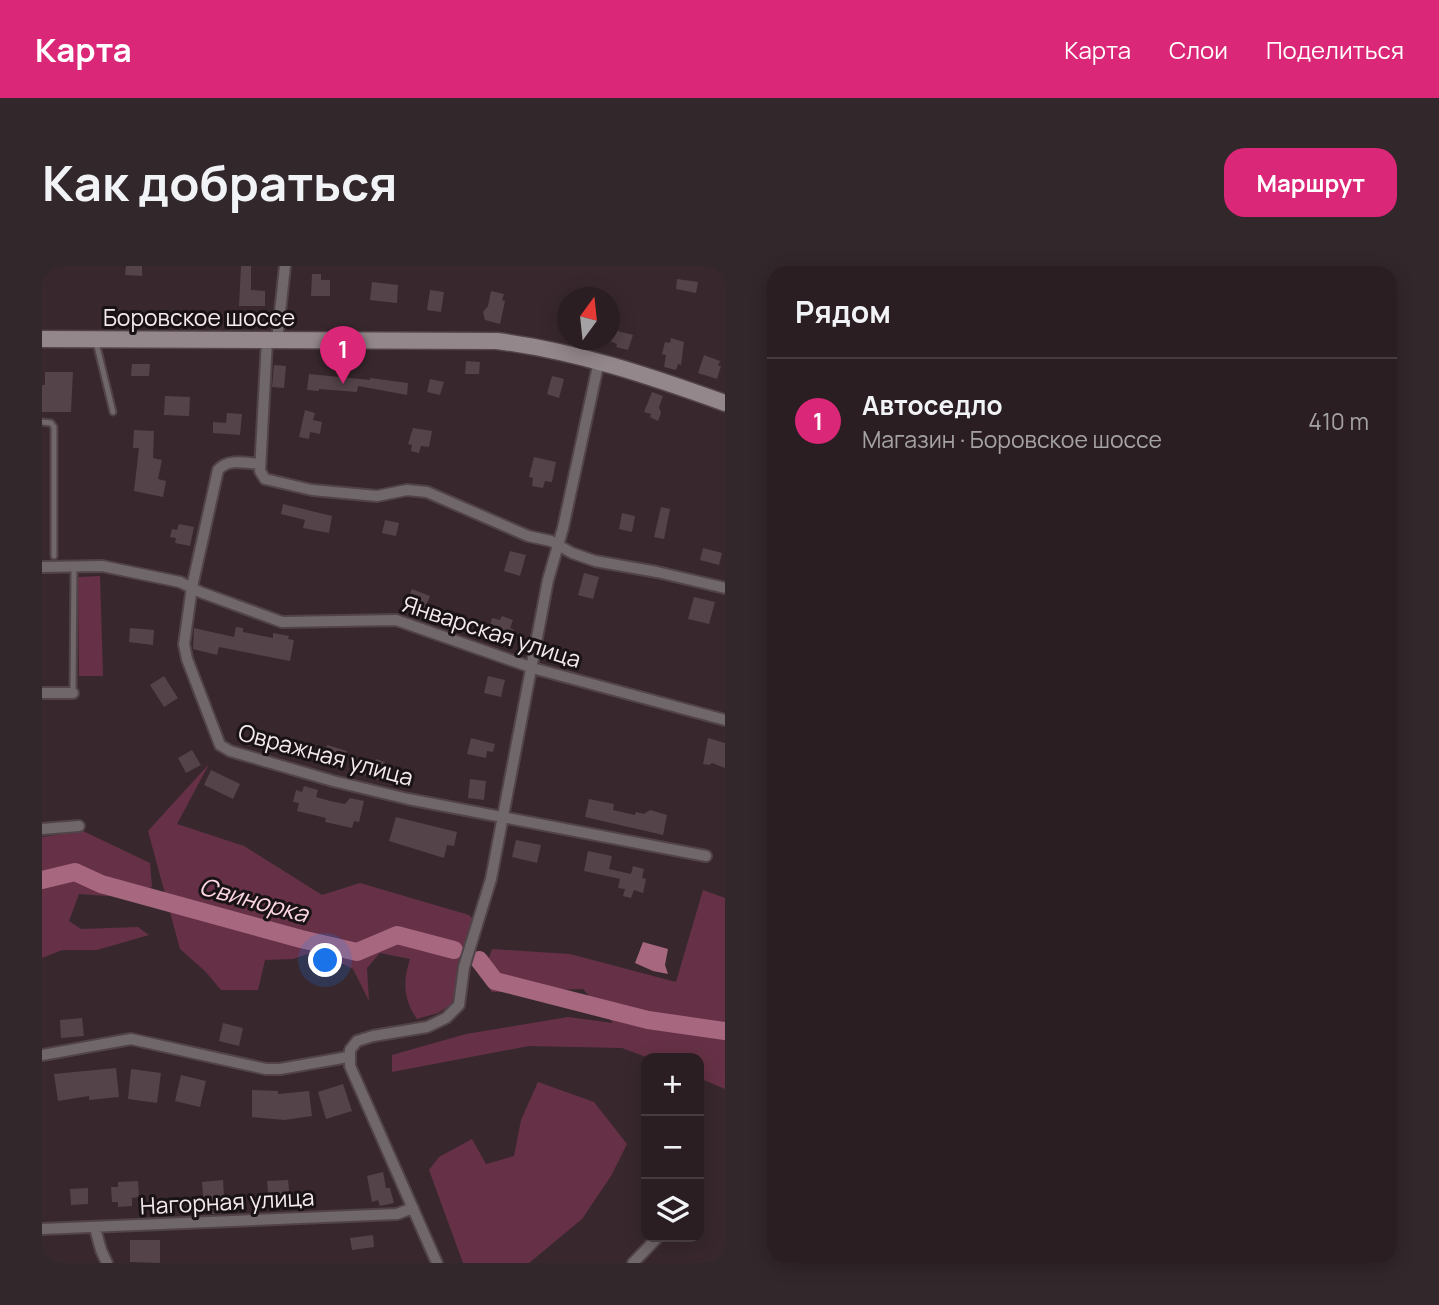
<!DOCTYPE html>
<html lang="ru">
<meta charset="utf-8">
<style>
body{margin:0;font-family:Manrope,sans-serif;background:#32272a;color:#f1f3f6}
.controls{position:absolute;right:21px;bottom:21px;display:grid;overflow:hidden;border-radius:14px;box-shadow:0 4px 18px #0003}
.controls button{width:63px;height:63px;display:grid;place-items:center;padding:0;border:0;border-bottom:2px solid #463c40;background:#2a1e22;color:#f1f3f6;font:35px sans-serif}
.compass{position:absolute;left:515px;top:21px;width:63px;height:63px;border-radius:50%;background:#2a1e22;box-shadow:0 4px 18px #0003;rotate:15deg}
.you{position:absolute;left:284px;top:695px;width:24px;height:24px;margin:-18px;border:5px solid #fff;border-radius:50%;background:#1a73e8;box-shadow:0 0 0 10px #1a73e833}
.badge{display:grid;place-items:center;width:46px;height:46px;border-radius:50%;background:#db2777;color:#fff;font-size:23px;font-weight:700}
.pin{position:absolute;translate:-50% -58px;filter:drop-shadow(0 2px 4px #0008)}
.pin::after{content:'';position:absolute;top:37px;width:24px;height:21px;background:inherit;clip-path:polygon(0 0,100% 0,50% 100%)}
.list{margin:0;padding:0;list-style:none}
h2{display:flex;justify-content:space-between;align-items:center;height:91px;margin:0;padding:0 28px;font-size:30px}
h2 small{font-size:23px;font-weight:400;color:#a5a2a5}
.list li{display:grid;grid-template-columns:46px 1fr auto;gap:21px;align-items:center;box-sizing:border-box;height:126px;padding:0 28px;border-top:2px solid #463c40}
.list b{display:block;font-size:26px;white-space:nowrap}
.list p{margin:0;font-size:23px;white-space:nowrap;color:#a5a2a5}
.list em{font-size:23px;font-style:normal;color:#a5a2a5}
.icon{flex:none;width:38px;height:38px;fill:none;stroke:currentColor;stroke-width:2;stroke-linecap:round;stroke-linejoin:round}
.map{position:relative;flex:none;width:683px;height:997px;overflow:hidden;border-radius:21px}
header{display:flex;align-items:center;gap:42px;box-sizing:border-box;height:98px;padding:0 35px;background:#db2777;color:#fff}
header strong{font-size:33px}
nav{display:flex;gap:38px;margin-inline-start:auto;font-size:24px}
.intro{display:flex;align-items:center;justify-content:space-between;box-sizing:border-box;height:168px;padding:0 42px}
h1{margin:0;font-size:49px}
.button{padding:18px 32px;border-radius:21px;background:#db2777;color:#fff;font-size:24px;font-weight:700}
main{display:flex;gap:42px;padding:0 42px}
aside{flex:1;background:#2a1e22;border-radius:21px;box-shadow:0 4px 18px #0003}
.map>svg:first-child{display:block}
.green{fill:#663146}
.water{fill:#a7677e}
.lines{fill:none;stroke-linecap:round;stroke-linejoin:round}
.river{stroke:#a7677e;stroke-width:18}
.building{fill:#544349}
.service-casing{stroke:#524349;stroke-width:9}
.minor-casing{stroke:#524349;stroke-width:14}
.secondary-casing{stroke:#524349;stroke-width:19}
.service{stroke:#6f6769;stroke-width:5}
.minor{stroke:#6f6769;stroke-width:10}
.secondary{stroke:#94878b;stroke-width:16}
.labels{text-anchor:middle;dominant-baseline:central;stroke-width:6;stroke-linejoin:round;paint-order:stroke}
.street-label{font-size:23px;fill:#f4eaed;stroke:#1a1316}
.water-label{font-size:24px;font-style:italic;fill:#fdd6e3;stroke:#1a1316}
</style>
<header>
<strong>Карта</strong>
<nav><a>Карта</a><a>Слои</a><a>Поделиться</a></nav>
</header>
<div class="intro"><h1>Как добраться</h1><a class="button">Маршрут</a></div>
<main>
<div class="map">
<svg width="683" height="997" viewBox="0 0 683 997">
<rect width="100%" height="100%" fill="#38282e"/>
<path class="green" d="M58,310L61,410H37L36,311Z
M167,498L135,558L202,580L280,629L318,617L427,649L431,653L410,738L396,747L375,753C361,734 361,714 368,693L338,687L325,702L327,735L311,703L297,696L269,687L251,693L223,694L216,724H179L163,705L138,683L106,565Z
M41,565L108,597L110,621L80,631L37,628L27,655L39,663L96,661L107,669L55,684H20L0,692V571Z
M661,624L683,632V823L657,812V792H607L580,782L487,780L350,806V789L424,768L526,751L571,757L541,723L450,726L440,712L450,683L528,688L634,716Z
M496,816L552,836L585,878L569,910L540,953L487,997H421L387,904L397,891L430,873L444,898L472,890L479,854Z"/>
<path class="water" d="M601,676L626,683L623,699L626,708L611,705L593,697Z"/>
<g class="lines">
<path class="river" d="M0,614L33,606L59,618L259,673L315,686L355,669L412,684
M437,694L453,715L606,754L683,765"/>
</g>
<path class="building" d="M84,0H100V10L83,9Z
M199,0H209V24L223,25V40H197Z
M270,8H279V14H288V30H269Z
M635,13L656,16L654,27L634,23Z
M330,16L356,19L355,37L328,34Z
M388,24L402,26L399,46L385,44Z
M449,25L462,28L460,34L463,35L458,58L443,54L441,46L446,40Z
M568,63L591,69L586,84L574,81L575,78L568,75Z
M629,72L642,76L639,99L636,98L634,104L622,101L624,89L620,88L623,76L628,77Z
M662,89L678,95L676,100H679L675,113L656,107Z
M424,95L438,96L437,108H423Z
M90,98H108L107,110H89Z
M232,99L244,100L242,122L230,121Z
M3,106H31L29,146H0V119H3Z
M267,108L328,114V112L366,117L365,129L316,120L315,126L277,123V125L265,124Z
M510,110L522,113L517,132L505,128Z
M388,113L402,116L398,129L385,126Z
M610,126L621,130L617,141L619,147L616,155L608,151L609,148L602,146Z
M123,130L148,131L147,150L122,149Z
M263,144L273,147L271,154L280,156L278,168L268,166L267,173L257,171Z
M185,147L200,148L198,169L171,167V156L184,157Z
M371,162L390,165L387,181L379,180L377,187L369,185L370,179L366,178Z
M92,164L112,165L111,192L120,194L116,213L124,215L121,231L92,225L97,182H91Z
M492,191L514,196L510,216L503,215L501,222L490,220L491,212L487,211Z
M241,238L290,250L287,267L261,262L263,254L239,248Z
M619,241L628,243L622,273L612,271Z
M580,247L593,250L590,266L577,263Z
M343,254L357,257L354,270L340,267Z
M137,258L152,261L148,280L133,277L134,272L128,271L130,263L135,264Z
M661,282L680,287L677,299L658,294Z
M468,285L484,289L478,310L462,305Z
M542,307L557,311L551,333L536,329Z
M370,323L388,330L381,346L363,339Z
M652,331L673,336L667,358L646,353Z
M460,350L471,354L468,362L472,364L469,375L445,369L450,352L458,354Z
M194,361L201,362V366L231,372V367L247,370L246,373L252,374L248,395L177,381L175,389L151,383L152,362L192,371Z
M88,362L112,364L111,379L87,376Z
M122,410L136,432L122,441L108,419Z
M446,410L463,414L459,431L442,427Z
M429,472L453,478L451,486L445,485L444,492L425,488Z
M666,472L683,477V502L670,497L667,499L661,498Z
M285,479L305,485L300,503L280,497Z
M150,484L159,499L144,507L136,492Z
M334,493L343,496L337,514L321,509L327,495L333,497Z
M169,504L198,518L191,533L162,519Z
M428,513L444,515L442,534L426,532Z
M262,520L276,524L274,531L288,535L303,538L308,532L322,535L317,556L312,555L310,562L283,556L284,552L255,545L257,537L251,536L254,524L260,526Z
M547,533L572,538L571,544L593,549L594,546L602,548L608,544L625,549L621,569L543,551Z
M354,551L415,566L412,580L405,579L402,592L347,575Z
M474,574L499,579L495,597L470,591Z
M546,585L570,590L567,603L589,608L591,600L602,603L600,612L604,613L601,627L592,624L589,632L581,630L583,623L576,622L578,613L542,605Z
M40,752L42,770L19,772L18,754Z
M181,757L201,762L197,780L177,775Z
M74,802L77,831L47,834V830L16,835L12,808Z
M89,803L119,807L115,837L86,833Z
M139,809L164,815L158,841L133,835Z
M301,818L310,845L284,853L276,826Z
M210,824L236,825V828L267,825L270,850L242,854L210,851Z
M341,906L344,922H348L352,937L338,940L336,934L330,936L325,910Z
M181,914L183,947L170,948L169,940L162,941L160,916Z
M246,914L248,933L227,937L225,915Z
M96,915L97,931L90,932V940L76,941V936H70L69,921H76V916Z
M46,922V938L29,939L28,923Z
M331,969L332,981L310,984L308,972Z
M88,974H118V997L88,996Z"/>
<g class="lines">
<defs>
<path id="service" d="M54,76L71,146
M0,156L9,157L12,161V290
M31,427L32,302"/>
<path id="minor" d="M225,74L218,205L223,213L270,224L335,230L365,224L385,226L486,270L509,275L530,287L553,295L615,306L683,322
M235,74L243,0
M218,198C204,197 186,192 176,204L150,321L142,378L145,393L178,479L188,485L291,515L366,533L664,590
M0,301L60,300L138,316L158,326L240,356L354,354L494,403L683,454
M0,427H31
M0,563L37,560
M0,789L89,773L224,803H238L306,791
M53,962L59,984L65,997
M0,963L355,948L371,942
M395,997L308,800V784L315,775L331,770L385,761L404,752L417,739L422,701L449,613L506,314L521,262L557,95
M591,997L616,971
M681,997L683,995"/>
<path id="secondary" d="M0,73L455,75C534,85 608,110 683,137"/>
</defs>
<use href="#service" class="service-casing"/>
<use href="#minor" class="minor-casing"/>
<use href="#secondary" class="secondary-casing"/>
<use href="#service" class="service"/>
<use href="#minor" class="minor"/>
<use href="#secondary" class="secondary"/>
</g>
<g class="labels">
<g class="street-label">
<text x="157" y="51">Боровское шоссе</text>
<text transform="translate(450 365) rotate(18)">Январская улица</text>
<text transform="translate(284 488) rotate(15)">Овражная улица</text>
<text transform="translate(185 935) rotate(-3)">Нагорная улица</text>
</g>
<g class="water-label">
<text transform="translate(212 633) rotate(15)">Свинорка</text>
</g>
</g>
</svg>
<div class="controls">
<button>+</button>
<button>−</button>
<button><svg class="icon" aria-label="layers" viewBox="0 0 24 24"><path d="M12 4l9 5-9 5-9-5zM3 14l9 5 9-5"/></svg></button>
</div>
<svg class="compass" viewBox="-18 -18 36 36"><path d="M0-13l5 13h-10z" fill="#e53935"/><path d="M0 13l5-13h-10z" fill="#a5a2a5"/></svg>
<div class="you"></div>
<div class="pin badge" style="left:301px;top:118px">1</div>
</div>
<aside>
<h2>Рядом<small></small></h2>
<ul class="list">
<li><span class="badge">1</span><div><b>Автоседло</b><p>Магазин · Боровское шоссе</p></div><em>410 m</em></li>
</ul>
</aside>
</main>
